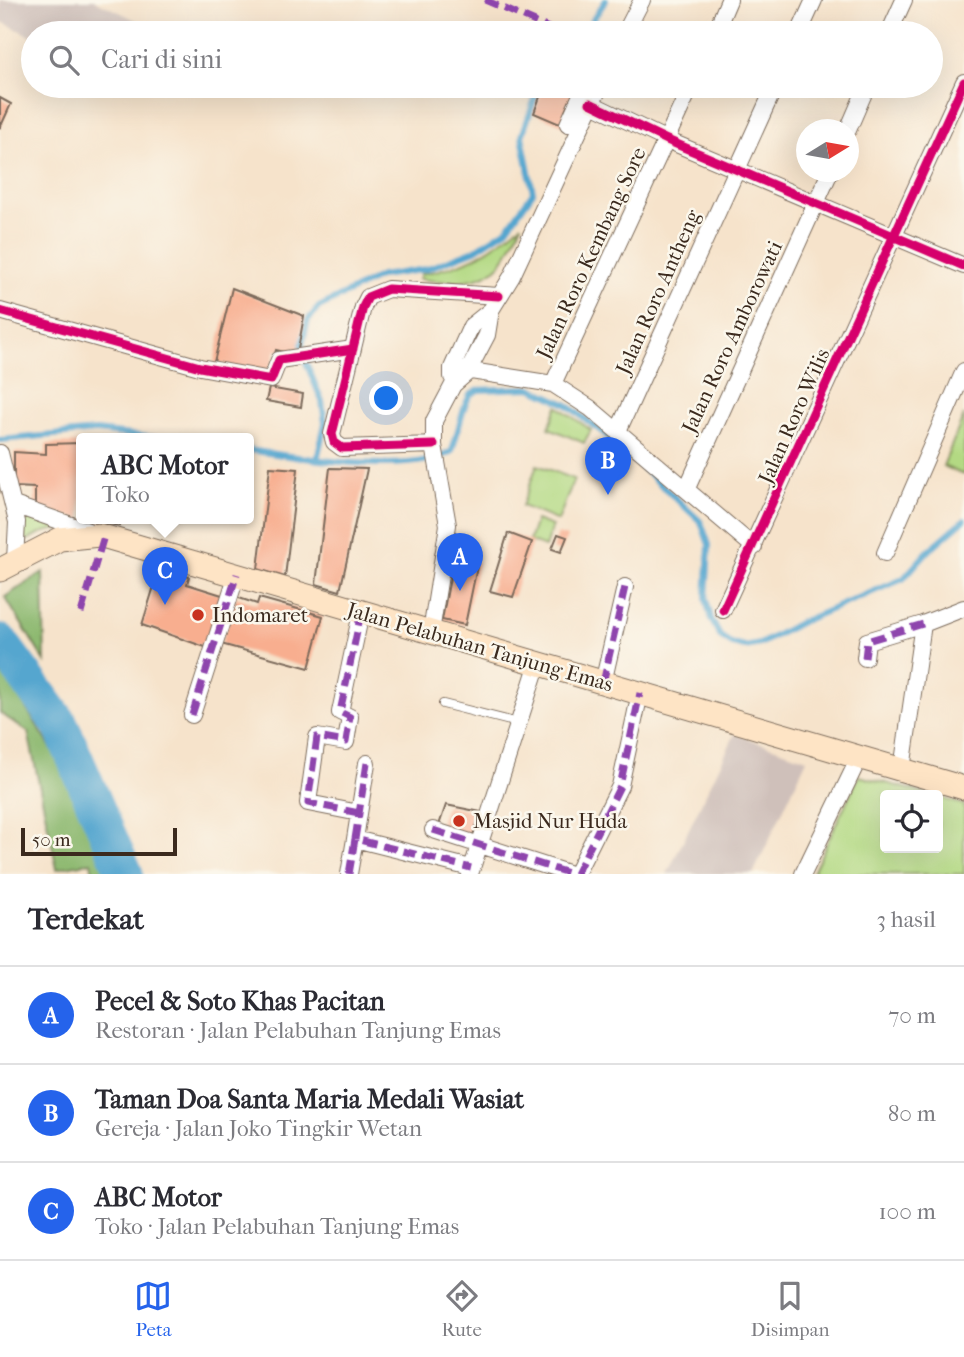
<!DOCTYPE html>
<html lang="id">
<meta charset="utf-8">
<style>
body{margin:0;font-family:"IM FELL French Canon",serif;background:#f2f2f3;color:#2b2b33}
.controls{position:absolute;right:21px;bottom:21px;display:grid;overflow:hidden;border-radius:7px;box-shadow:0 7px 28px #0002}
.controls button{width:63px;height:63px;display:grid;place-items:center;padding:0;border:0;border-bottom:2px solid #e1e1e2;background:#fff;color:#2b2b33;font:35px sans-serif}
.compass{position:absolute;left:796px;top:119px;width:63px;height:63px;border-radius:50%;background:#fff;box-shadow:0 7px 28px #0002;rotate:79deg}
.scale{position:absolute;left:21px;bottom:18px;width:156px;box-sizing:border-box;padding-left:7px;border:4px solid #3b2a1e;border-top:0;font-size:19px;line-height:24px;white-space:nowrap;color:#3b2a1e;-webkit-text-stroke:5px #fbf7ec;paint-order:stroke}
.you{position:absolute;left:387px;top:399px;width:24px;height:24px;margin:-18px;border:5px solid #fff;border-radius:50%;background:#1a73e8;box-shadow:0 0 0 10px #1a73e833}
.badge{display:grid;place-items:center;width:46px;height:46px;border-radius:50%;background:#2563eb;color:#fff;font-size:23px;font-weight:700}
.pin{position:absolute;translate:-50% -58px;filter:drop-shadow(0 2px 4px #0008)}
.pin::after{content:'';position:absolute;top:37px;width:24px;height:21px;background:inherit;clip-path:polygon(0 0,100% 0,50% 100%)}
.popup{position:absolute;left:76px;top:433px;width:178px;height:91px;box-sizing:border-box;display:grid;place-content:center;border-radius:7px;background:#fff;filter:drop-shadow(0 2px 5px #0005);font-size:23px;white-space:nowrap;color:#7c7c81}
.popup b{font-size:26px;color:#2b2b33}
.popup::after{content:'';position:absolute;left:50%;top:100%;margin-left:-14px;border:14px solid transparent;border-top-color:#fff}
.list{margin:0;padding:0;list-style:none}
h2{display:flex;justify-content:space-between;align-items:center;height:91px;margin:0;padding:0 28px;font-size:30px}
h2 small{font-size:23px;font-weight:400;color:#7c7c81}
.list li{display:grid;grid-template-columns:46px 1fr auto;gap:21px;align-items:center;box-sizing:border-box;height:98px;padding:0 28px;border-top:2px solid #e1e1e2}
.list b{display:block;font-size:26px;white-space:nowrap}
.list p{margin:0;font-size:23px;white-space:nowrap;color:#7c7c81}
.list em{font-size:23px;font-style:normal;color:#7c7c81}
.icon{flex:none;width:38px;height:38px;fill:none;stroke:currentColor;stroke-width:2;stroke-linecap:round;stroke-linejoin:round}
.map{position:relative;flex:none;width:964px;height:874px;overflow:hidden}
.search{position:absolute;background:#fff;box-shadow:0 7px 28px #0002;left:21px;right:21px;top:21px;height:77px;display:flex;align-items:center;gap:18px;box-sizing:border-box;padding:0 24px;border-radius:38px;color:#7c7c81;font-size:26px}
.sheet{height:385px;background:#fff}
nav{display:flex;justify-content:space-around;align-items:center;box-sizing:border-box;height:98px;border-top:2px solid #e1e1e2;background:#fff;font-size:19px;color:#7c7c81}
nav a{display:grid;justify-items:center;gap:4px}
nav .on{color:#2563eb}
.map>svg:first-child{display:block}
.industrial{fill:#cfc0ba}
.green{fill:#b3d983;stroke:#778250;stroke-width:2}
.forest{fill:#8eb971;stroke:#647248;stroke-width:2}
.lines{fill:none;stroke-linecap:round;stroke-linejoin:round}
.stream{stroke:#54a6cf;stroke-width:6}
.river{stroke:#54a6cf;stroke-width:37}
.building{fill:#f8ae8f}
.lane-casing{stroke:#7c6b5b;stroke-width:10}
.street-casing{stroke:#7c6b5b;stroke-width:18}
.secondary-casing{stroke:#7c6b5b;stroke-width:25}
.lane{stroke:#fff;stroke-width:8}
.street{stroke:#fff;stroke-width:16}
.secondary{stroke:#fee4c5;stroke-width:23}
.quiet{stroke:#8e44ad;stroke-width:7;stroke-dasharray:14 7;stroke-linecap:butt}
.cycleway-casing{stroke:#fbf7ec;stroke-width:13}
.cycleway{stroke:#d6006c;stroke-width:9}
.poi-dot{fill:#c8321e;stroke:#fbf7ec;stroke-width:2.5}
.labels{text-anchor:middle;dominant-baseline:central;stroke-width:5;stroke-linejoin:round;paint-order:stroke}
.street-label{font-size:21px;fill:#3b2a1e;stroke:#fbf7ec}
.poi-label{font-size:21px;fill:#3b2a1e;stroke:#fbf7ec;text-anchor:start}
</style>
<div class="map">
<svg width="964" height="874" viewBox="0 0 964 874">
<rect width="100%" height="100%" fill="#fbf7ec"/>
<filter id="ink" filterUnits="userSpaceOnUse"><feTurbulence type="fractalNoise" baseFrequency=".0143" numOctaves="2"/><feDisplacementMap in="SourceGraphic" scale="14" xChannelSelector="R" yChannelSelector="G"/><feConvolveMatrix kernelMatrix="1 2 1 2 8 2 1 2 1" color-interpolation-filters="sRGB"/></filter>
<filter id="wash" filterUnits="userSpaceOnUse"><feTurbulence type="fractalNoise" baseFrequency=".00686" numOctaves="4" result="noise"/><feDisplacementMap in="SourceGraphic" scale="28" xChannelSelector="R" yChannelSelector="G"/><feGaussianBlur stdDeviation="1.57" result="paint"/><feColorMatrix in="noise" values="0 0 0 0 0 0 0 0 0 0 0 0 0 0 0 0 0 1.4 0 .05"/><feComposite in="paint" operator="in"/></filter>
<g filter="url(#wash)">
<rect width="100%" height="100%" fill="#f6e3cb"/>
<path class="industrial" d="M0,0H94L163,33H33V37L0,21Z
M735,734L807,759L753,874H667Z"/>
<path class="green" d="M522,224C516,236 510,252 501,263C482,285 446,283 419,279L421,274C466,266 487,253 522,224Z
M557,406L591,430L584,443L549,428Z
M964,415V475L943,466Z
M537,465L574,479L558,521L522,506Z
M21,514L61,528L41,533L24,542Z
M536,520L552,526L545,547L529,541Z
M859,776L932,795H885V848H938V797L964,805V874H812Z"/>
<path class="forest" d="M43,572L45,662L5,597Z
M0,667L52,749L109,874H93L91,862L57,869L28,732L0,713Z"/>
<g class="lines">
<path class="stream" d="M584,33L606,0
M0,440L96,431L165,439
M249,450C295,457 413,477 452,451L465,405L470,395L478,390L531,388L566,404L617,444L701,522L709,545L706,599L711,619L720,636L732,644L745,647L760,644L801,622L903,579L928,551L964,520
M317,460L325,423L322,401L305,360L302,345L308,320L319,307L381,276L426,269L475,250L507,229L533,192L522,136L539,86"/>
<path class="river" d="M0,642L60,724L125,874"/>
</g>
<g id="blocks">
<path class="building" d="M544,86H577L562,125L534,113Z
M0,98L11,104L0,128Z
M232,288L304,316L297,355L276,350L269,375L214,362Z
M269,388L303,394L301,407L266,401Z
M81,443V519L35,508V488L14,487V452L46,454V444Z
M270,467L298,469L285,577L258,569Z
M330,468L367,469L340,591L316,584Z
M89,519H120L119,526Z
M508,533L532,542L513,597L490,591Z
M558,534L567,537L561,552L552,549Z
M454,557L478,562L465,625L442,620Z
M160,567L189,577L187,584L225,596L208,648L142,625Z
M236,597L257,604L259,598L323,616L309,668L221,644Z
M446,805L481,812L471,841L437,831Z"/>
</g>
</g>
<g filter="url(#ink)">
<use href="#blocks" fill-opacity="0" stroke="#7c6b5b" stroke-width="2"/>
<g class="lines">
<defs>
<path id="lane" d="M443,704L518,723"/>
<path id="street" d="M625,33L642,0
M715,33L729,0
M799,33L814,0
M889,33L904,0
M590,103L667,140L964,266
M568,124L585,86
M848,130L867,86
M0,311L200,367L271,380L279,360L353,349
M452,368L553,384L590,408L754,547
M452,377V368L471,326L491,310L512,276L600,86
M553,384L691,86
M618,431L775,86
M434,445L342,448L334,442L332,434L363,307L368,297L388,289L499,296
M0,453L17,522L15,560
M687,488L830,172
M14,505L91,532
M885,553L964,371
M723,610L964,82
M431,632L448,525L434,445V421L453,385L467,373L487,335L491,310
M865,658L867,641L923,624
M603,683L625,587
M192,715L237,574
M367,763L355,839L471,868
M902,769L923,624L964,608
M359,813L308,803L317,737L346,742L350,717L340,712L361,613
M433,830L571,874
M349,874L355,839
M470,874L538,663
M576,874L620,786L640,693
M803,874L859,758"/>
<path id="secondary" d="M0,570L60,539L99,535L964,788"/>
</defs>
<use href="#lane" class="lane-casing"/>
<use href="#street" class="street-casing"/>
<use href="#secondary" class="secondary-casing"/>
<use href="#lane" class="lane"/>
<use href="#street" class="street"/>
<use href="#secondary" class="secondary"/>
<path class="quiet" d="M485,0L560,33
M81,613L104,536
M865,658L867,641L923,624
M603,683L625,587
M192,715L237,574
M367,763L355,839L471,868
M359,813L308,803L317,737L346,742L350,717L340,712L361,613
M433,830L571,874
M349,874L355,839
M576,874L620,786L640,693"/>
<defs>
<path id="cycleway" d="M590,103L667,140L964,266
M0,311L200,367L271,380L279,360L353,349
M434,445L342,448L334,442L332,434L363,307L368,297L388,289L499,296
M723,610L964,82"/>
</defs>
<use href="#cycleway" class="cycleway-casing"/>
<use href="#cycleway" class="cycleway"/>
</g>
</g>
<g class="poi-dot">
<circle cx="198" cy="615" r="7"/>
<circle cx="459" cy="821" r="7"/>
</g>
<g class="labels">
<g class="street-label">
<text transform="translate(591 253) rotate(-65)">Jalan Roro Kembang Sore</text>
<text transform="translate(658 292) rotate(-66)">Jalan Roro Antheng</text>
<text transform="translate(732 337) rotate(-65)">Jalan Roro Amborowati</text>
<text transform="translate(794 416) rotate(-66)">Jalan Roro Wilis</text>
<text transform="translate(480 647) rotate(16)">Jalan Pelabuhan Tanjung Emas</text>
</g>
<g class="poi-label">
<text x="212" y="615">Indomaret</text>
<text x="473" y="821">Masjid Nur Huda</text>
</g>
</g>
</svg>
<div class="controls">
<button><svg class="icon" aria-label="locate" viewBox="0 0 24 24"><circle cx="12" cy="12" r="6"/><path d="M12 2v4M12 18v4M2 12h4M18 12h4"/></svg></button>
</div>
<svg class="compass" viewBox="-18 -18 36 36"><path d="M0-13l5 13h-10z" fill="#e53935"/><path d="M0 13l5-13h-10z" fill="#7c7c81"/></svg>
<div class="scale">50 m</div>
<div class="you"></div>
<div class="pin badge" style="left:460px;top:591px">A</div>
<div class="pin badge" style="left:608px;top:495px">B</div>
<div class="pin badge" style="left:165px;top:605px">C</div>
<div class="popup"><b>ABC Motor</b>Toko</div>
<div class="search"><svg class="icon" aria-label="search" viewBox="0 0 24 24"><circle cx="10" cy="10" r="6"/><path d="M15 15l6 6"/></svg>Cari di sini</div>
</div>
<section class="sheet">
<h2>Terdekat<small>3 hasil</small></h2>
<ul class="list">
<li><span class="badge">A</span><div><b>Pecel &amp; Soto Khas Pacitan</b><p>Restoran · Jalan Pelabuhan Tanjung Emas</p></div><em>70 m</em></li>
<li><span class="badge">B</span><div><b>Taman Doa Santa Maria Medali Wasiat</b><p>Gereja · Jalan Joko Tingkir Wetan</p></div><em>80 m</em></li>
<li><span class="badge">C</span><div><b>ABC Motor</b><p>Toko · Jalan Pelabuhan Tanjung Emas</p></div><em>100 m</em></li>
</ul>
</section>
<nav>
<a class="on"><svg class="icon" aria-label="map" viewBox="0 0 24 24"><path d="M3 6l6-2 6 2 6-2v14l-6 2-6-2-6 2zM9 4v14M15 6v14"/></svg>Peta</a>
<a><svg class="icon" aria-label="directions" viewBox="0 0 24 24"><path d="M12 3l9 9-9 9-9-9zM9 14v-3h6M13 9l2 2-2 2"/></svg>Rute</a>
<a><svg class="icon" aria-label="saved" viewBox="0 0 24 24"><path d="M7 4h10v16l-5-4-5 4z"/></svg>Disimpan</a>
</nav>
